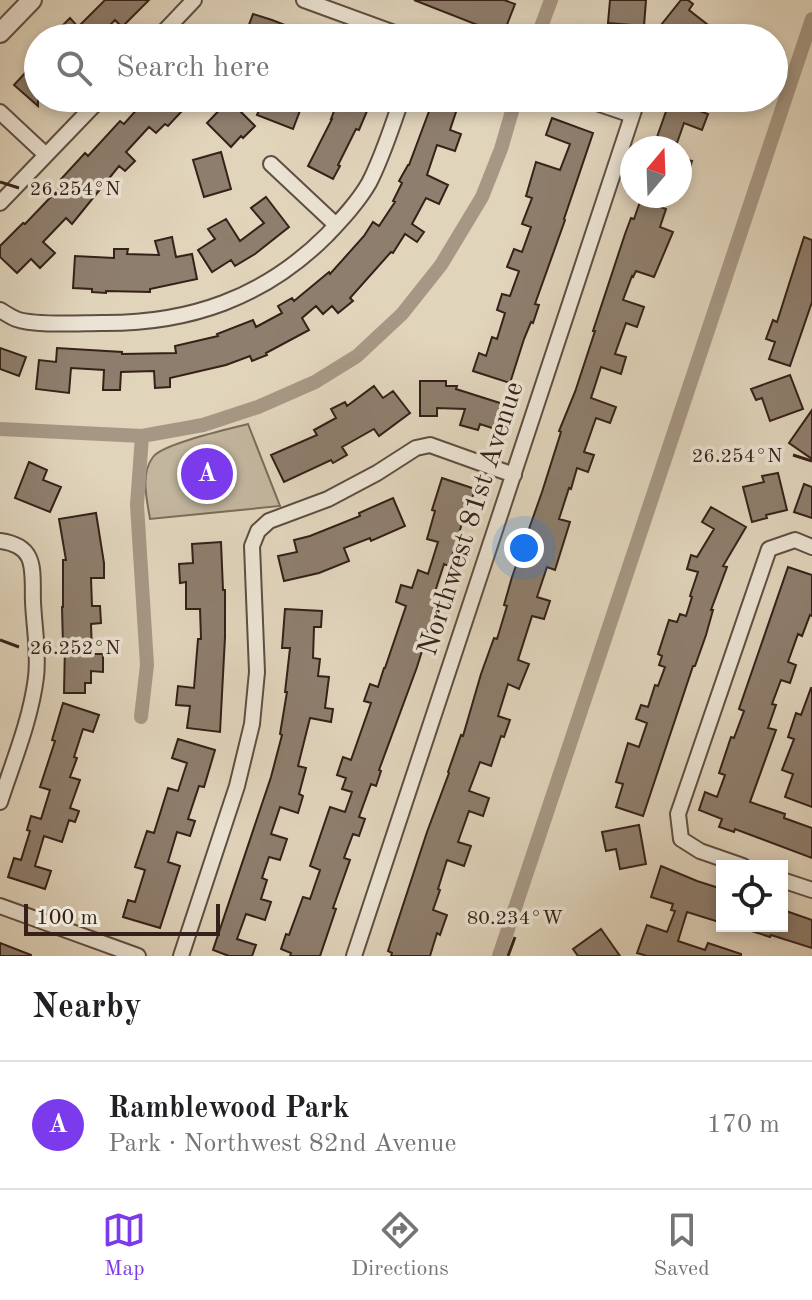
<!DOCTYPE html>
<meta charset="utf-8">
<style>
body{margin:0;font-family:"Old Standard TT",serif;background:#f6f6f6;color:#202124}
.controls{position:absolute;right:24px;bottom:24px;display:grid;overflow:hidden;border-radius:0px;box-shadow:0 4px 12px #0003}
.controls button{width:72px;height:72px;display:grid;place-items:center;padding:0;border:0;border-bottom:2px solid #e0e0e0;background:#fff;color:#202124;font:40px sans-serif}
.compass{position:absolute;left:620px;top:136px;width:72px;height:72px;border-radius:50%;background:#fff;box-shadow:0 4px 12px #0003;rotate:19deg}
.scale{position:absolute;left:24px;bottom:20px;width:196px;box-sizing:border-box;padding-left:8px;border:4px solid #352119;border-top:0;font-size:22px;line-height:28px;white-space:nowrap;color:#352119;-webkit-text-stroke:6px #ebe3d3;paint-order:stroke}
.you{position:absolute;left:524px;top:548px;width:28px;height:28px;margin:-20px;border:6px solid #fff;border-radius:50%;background:#1a73e8;box-shadow:0 0 0 12px #1a73e833}
.badge{display:grid;place-items:center;width:52px;height:52px;border-radius:50%;background:#7c3aed;color:#fff;font-size:26px;font-weight:700}
.pin{position:absolute;translate:-50% -50%;border:4px solid #fff;box-shadow:0 2px 8px #0006}
.list{margin:0;padding:0;list-style:none}
h2{display:flex;justify-content:space-between;align-items:center;height:104px;margin:0;padding:0 32px;font-size:34px}
h2 small{font-size:26px;font-weight:400;color:#757577}
.list li{display:grid;grid-template-columns:52px 1fr auto;gap:24px;align-items:center;box-sizing:border-box;height:128px;padding:0 32px;border-top:2px solid #e0e0e0}
.list b{display:block;font-size:30px;white-space:nowrap}
.list p{margin:0;font-size:26px;white-space:nowrap;color:#757577}
.list em{font-size:26px;font-style:normal;color:#757577}
.icon{flex:none;width:44px;height:44px;fill:none;stroke:currentColor;stroke-width:2;stroke-linecap:round;stroke-linejoin:round}
.map{position:relative;flex:none;width:812px;height:956px;overflow:hidden}
.search{position:absolute;background:#fff;box-shadow:0 4px 12px #0003;left:24px;right:24px;top:24px;height:88px;display:flex;align-items:center;gap:20px;box-sizing:border-box;padding:0 28px;border-radius:44px;color:#757577;font-size:30px}
.sheet{height:232px;background:#fff}
nav{display:flex;justify-content:space-around;align-items:center;box-sizing:border-box;height:112px;border-top:2px solid #e0e0e0;background:#fff;font-size:22px;color:#757577}
nav a{display:grid;justify-items:center;gap:4px}
nav .on{color:#7c3aed}
.map>svg:first-child{display:block}
.green{fill:#c3b69f;stroke:#7c6c5c;stroke-width:2}
.lines{fill:none;stroke-linecap:round;stroke-linejoin:round}
.canal{stroke:#a69784;stroke-width:14}
.building{fill:#8e7e6d;stroke:#352119;stroke-width:2}
.minor-casing{stroke:#604e42;stroke-width:18}
.tertiary-casing{stroke:#604e42;stroke-width:22}
.minor{stroke:#ebe3d3;stroke-width:14}
.tertiary{stroke:#ebe3d3;stroke-width:18}
.ticks{fill:none;stroke:#352119;stroke-width:3}
.labels{text-anchor:middle;dominant-baseline:central;stroke-width:7;stroke-linejoin:round;paint-order:stroke}
.street-label{font-size:28px;fill:#352119;stroke:#ebe3d3}
.ticks-label{font-size:20px;text-anchor:middle;fill:#352119;stroke:#ebe3d3;stroke-width:7;stroke-linejoin:round;paint-order:stroke}
</style>
<div class="map">
<svg width="812" height="956" viewBox="0 0 812 956">
<rect width="100%" height="100%" fill="#e0d4bb"/>
<filter id="stains"><feTurbulence type="fractalNoise" baseFrequency=".0025" numOctaves="4"/><feColorMatrix values="0 0 0 0 .2 0 0 0 0 .09 0 0 0 0 .02 0 0 0 .5 -.17"/></filter>
<radialGradient id="worn" r=".72"><stop offset=".6" stop-color="#630" stop-opacity="0"/><stop offset="1" stop-color="#630" stop-opacity=".3"/></radialGradient>
<path class="green" d="M248,424L280,506L150,519C147,500 140,474 153,457C162,444 229,429 248,424Z"/>
<g class="lines">
<path class="canal" d="M537,38L551,0
M0,429L142,436L203,425L258,407L315,382L357,356L402,314L441,265L482,197L501,149L515,101
M141,717L147,665L137,505L142,436
M499,956L812,19"/>
</g>
<path class="building" d="M105,0H149L122,27L115,20L97,38H58L64,32L60,28L70,18L78,27Z
M414,0H504L515,4L503,35Z
M610,0H646L644,26L608,23Z
M681,0H688L693,4L689,10L708,25L697,38H677L661,25Z
M253,14L272,20L318,38H244Z
M38,59V106L14,85Z
M147,98H178L172,104L181,112L168,126L165,124L156,133L149,127L126,152L135,161L125,171L119,166L72,224L66,218L43,242L55,253L40,268L31,259L17,273L0,257V246L23,223L25,224L65,182L61,179L85,153L88,156L120,121L124,124Z
M264,98H298L304,100L293,129L257,115Z
M339,98H356L370,104L359,130L356,129L338,165L340,166L333,179L308,166L332,119H331Z
M434,98H474L470,110L458,106L450,130L461,134L455,151L437,145L427,175L448,185L439,204L426,198L412,224L424,232L417,242L405,234L393,253L391,252L350,298L353,301L338,313L332,306L323,314L316,306L302,318L309,330L266,353L267,355L252,361L250,356L226,365L170,378V387L155,388L154,371L121,372L120,390H103L104,370L71,368L69,393L36,389L39,360L56,362L57,348L122,352V354L176,353L175,346L218,336L217,334L253,320L256,327L282,313L278,306L292,298L294,301L329,272L330,274L364,236L373,222L379,226L395,202L393,201L402,183L399,181L408,165H409Z
M229,100L255,126L243,138L241,136L231,147L207,123Z
M670,100L708,114L702,130L684,123L677,143L657,137Z
M552,118L593,133L564,219L565,220L535,304L539,305L533,323L531,322L524,339L510,383L473,371L479,353L486,356L492,337L497,339L505,313L497,310L502,294L510,296L519,271L507,267L514,249L522,252L531,227L522,224L532,198L526,196L536,162L560,170L570,144L546,135Z
M221,152L231,189L204,197L193,160Z
M680,158L692,161L683,191L680,190Z
M266,197L289,227L255,254L235,266L231,260L212,272L198,250L215,239L208,229L226,219L240,241L264,223L251,208Z
M641,199L666,209L660,227L673,232L654,277L636,271L633,277L632,276L623,300L644,307L637,327L626,323L615,354L626,357L621,374L601,367L591,398L616,407L610,423L596,418L584,452L594,455L588,472L577,468L571,489L569,488L559,519L570,522L555,570L547,567L537,597L550,601L544,619L532,616L518,660L529,664L519,689L508,684L498,716L510,720L504,737L501,736L491,766L480,762L469,791L489,798L483,816L469,811L458,842L471,846L464,866L447,860L438,889L440,890L433,910L447,915L440,935L437,933L430,956H391L392,953L388,951L427,832L449,773L448,772L461,735L463,736L481,674L494,638L497,639L507,606L504,605L512,577L542,492L561,432L559,431L575,392L595,331H593L625,234L631,218L634,219Z
M172,237L176,257L192,254L197,279L150,289V292L106,291V293L92,292V289L73,288L75,256L114,258V249H128L127,254L159,255L155,241Z
M804,237L812,240V302L790,366L769,359L775,342L766,339L773,320L777,322Z
M0,348L26,357L19,376L0,369Z
M790,375L803,409L770,421L762,398L756,400L751,389Z
M420,381H446V386H457L456,389L503,404L495,429L480,424L478,430L460,425L465,409L437,408V416H420Z
M374,386L383,398L393,391L410,413L379,436L374,429L342,447L347,455L333,463L331,460L284,482L271,455L317,435L314,430L336,418L331,409L345,402L347,406Z
M812,410V459L789,443Z
M29,462L47,470L43,480L61,487L50,512L15,498Z
M778,473L787,510L766,515L767,518L752,522L743,487L764,482L762,476Z
M442,478L475,489L465,520H463L449,566L444,564L434,595L439,597L417,667L379,770L381,771L376,786L371,784L359,817L365,819L359,836L353,834L344,858L350,860L333,908L336,909L320,956H290L291,953L281,949L286,934L289,935L303,897L310,899L320,870L310,866L330,807L345,812L352,792L342,789L346,778L337,775L343,757L351,760L371,703L364,701L370,684L378,687L384,668H385L406,606L396,602L401,585L412,588L418,570L428,574L438,542L427,539L435,511L432,510Z
M804,484L812,487V518L794,512Z
M393,498L405,526L371,541L370,538L344,548L349,561L319,573L284,581L278,556L297,552L294,540L310,536L360,516L359,513Z
M711,507L746,527L723,566L727,567L711,610H713L706,635L695,666H693L643,816L616,807L623,784L616,782L628,743L639,747L647,723L636,719L641,705L648,707L655,685L658,686L665,667L659,665L662,656L658,654L669,620L677,622L680,614L686,616L692,597L690,596L698,572L687,569L691,555L697,557L714,529L702,522Z
M96,513L104,563V578H91L92,606H100L101,623L91,624L92,654H103V672L91,671V683H85V693H64L65,645H63L62,607H63V560H66L59,519Z
M221,542L223,590H225V637L220,732L187,728L190,706L176,705L178,686L194,688L198,639H201L200,609H186V582L180,583L179,564L193,563L192,544Z
M788,567L812,575V616L810,615L802,636L798,634L788,662L796,665L790,683L781,680L772,704L776,705L768,728L776,730L750,802L785,814L784,818L812,828V858L735,829L734,832L719,827L722,819L699,810L705,792L717,797L725,775L719,773L731,737L734,738L744,711L739,709Z
M285,609L322,611L321,627H314L313,658L320,659L318,676L329,677L325,708L333,709L331,722L310,718L298,766L306,768L299,794L303,796L298,813L280,807L271,834L287,839L280,860L269,857L262,878L267,880L261,899L271,902L265,920L246,914L237,939L256,945L252,956H229L213,950L271,777L282,735L280,734L287,692H285L290,648H282Z
M811,688H812V807L785,797L793,774L782,770L794,739L788,737L796,713L801,715Z
M63,703L99,715L93,732L83,729L74,757L77,758L70,777L80,780L70,808L79,811L75,822L69,820L62,842L44,836L35,866L51,871L45,889L8,877L14,858L21,860L30,831L27,830L31,816L41,819L50,790L40,787L55,741L52,740Z
M178,739L215,750L204,787L199,786L188,819L195,821L190,836L177,832L168,862L180,866L160,928L123,917L128,900L135,902L145,870L135,867L147,831L154,833L168,788L178,791L187,763L172,758Z
M639,825L646,864L620,869L616,849L606,851L602,832Z
M661,866L697,881L722,889V923L687,912L678,941L705,950L708,943L741,954V956H647L637,953L647,925L667,932L675,911L671,910L673,904L651,897Z
M786,911L812,920V948L771,935L770,937L742,928V926H782Z
M601,929L620,956H578L573,949Z
M0,943L31,955V956H0Z"/>
<g class="lines">
<defs>
<path id="minor" d="M304,0L408,38
M158,38L194,0
M582,98L632,115
M0,112L46,155
M271,164L336,225
M0,203L101,98
M0,310C5,313 11,317 16,319C34,326 80,323 101,323C189,324 264,298 327,235C342,219 358,202 369,183C383,156 392,126 402,98
M0,541C38,546 32,570 33,602C34,626 39,653 36,677C31,719 13,762 0,802
M743,866L700,851L681,839L678,814L769,549L795,540L812,547
M782,880L812,890
M0,906L138,956
M181,956L237,786L252,724L257,672L252,546L258,531L269,521L328,499L377,473L416,448L430,445L514,475
M354,956L638,98"/>
<path id="tertiary" d="M0,33L32,0"/>
</defs>
<use href="#minor" class="minor-casing"/>
<use href="#tertiary" class="tertiary-casing"/>
<use href="#minor" class="minor"/>
<use href="#tertiary" class="tertiary"/>
</g>
<path class="ticks" d="M0,182L19,188M793,455L812,461M0,640L19,647M508,956L515,937"/>
<g class="labels">
<g class="street-label">
<text transform="translate(472 519) rotate(-72)">Northwest 81st Avenue</text>
</g>
</g>
<g class="ticks-label">
<text x="75" y="195">26.254°N</text>
<text x="737" y="462">26.254°N</text>
<text x="75" y="654">26.252°N</text>
<text x="515" y="924">80.234°W</text>
</g>
<rect width="100%" height="100%" filter="url(#stains)"/>
<rect width="100%" height="100%" fill="url(#worn)"/>
</svg>
<div class="controls">
<button><svg class="icon" aria-label="locate" viewBox="0 0 24 24"><circle cx="12" cy="12" r="6"/><path d="M12 2v4M12 18v4M2 12h4M18 12h4"/></svg></button>
</div>
<svg class="compass" viewBox="-18 -18 36 36"><path d="M0-13l5 13h-10z" fill="#e53935"/><path d="M0 13l5-13h-10z" fill="#757577"/></svg>
<div class="scale">100 m</div>
<div class="you"></div>
<div class="pin badge" style="left:207px;top:474px">A</div>
<div class="search"><svg class="icon" aria-label="search" viewBox="0 0 24 24"><circle cx="10" cy="10" r="6"/><path d="M15 15l6 6"/></svg>Search here</div>
</div>
<section class="sheet">
<h2>Nearby<small></small></h2>
<ul class="list">
<li><span class="badge">A</span><div><b>Ramblewood Park</b><p>Park · Northwest 82nd Avenue</p></div><em>170 m</em></li>
</ul>
</section>
<nav>
<a class="on"><svg class="icon" aria-label="map" viewBox="0 0 24 24"><path d="M3 6l6-2 6 2 6-2v14l-6 2-6-2-6 2zM9 4v14M15 6v14"/></svg>Map</a>
<a><svg class="icon" aria-label="directions" viewBox="0 0 24 24"><path d="M12 3l9 9-9 9-9-9zM9 14v-3h6M13 9l2 2-2 2"/></svg>Directions</a>
<a><svg class="icon" aria-label="saved" viewBox="0 0 24 24"><path d="M7 4h10v16l-5-4-5 4z"/></svg>Saved</a>
</nav>
